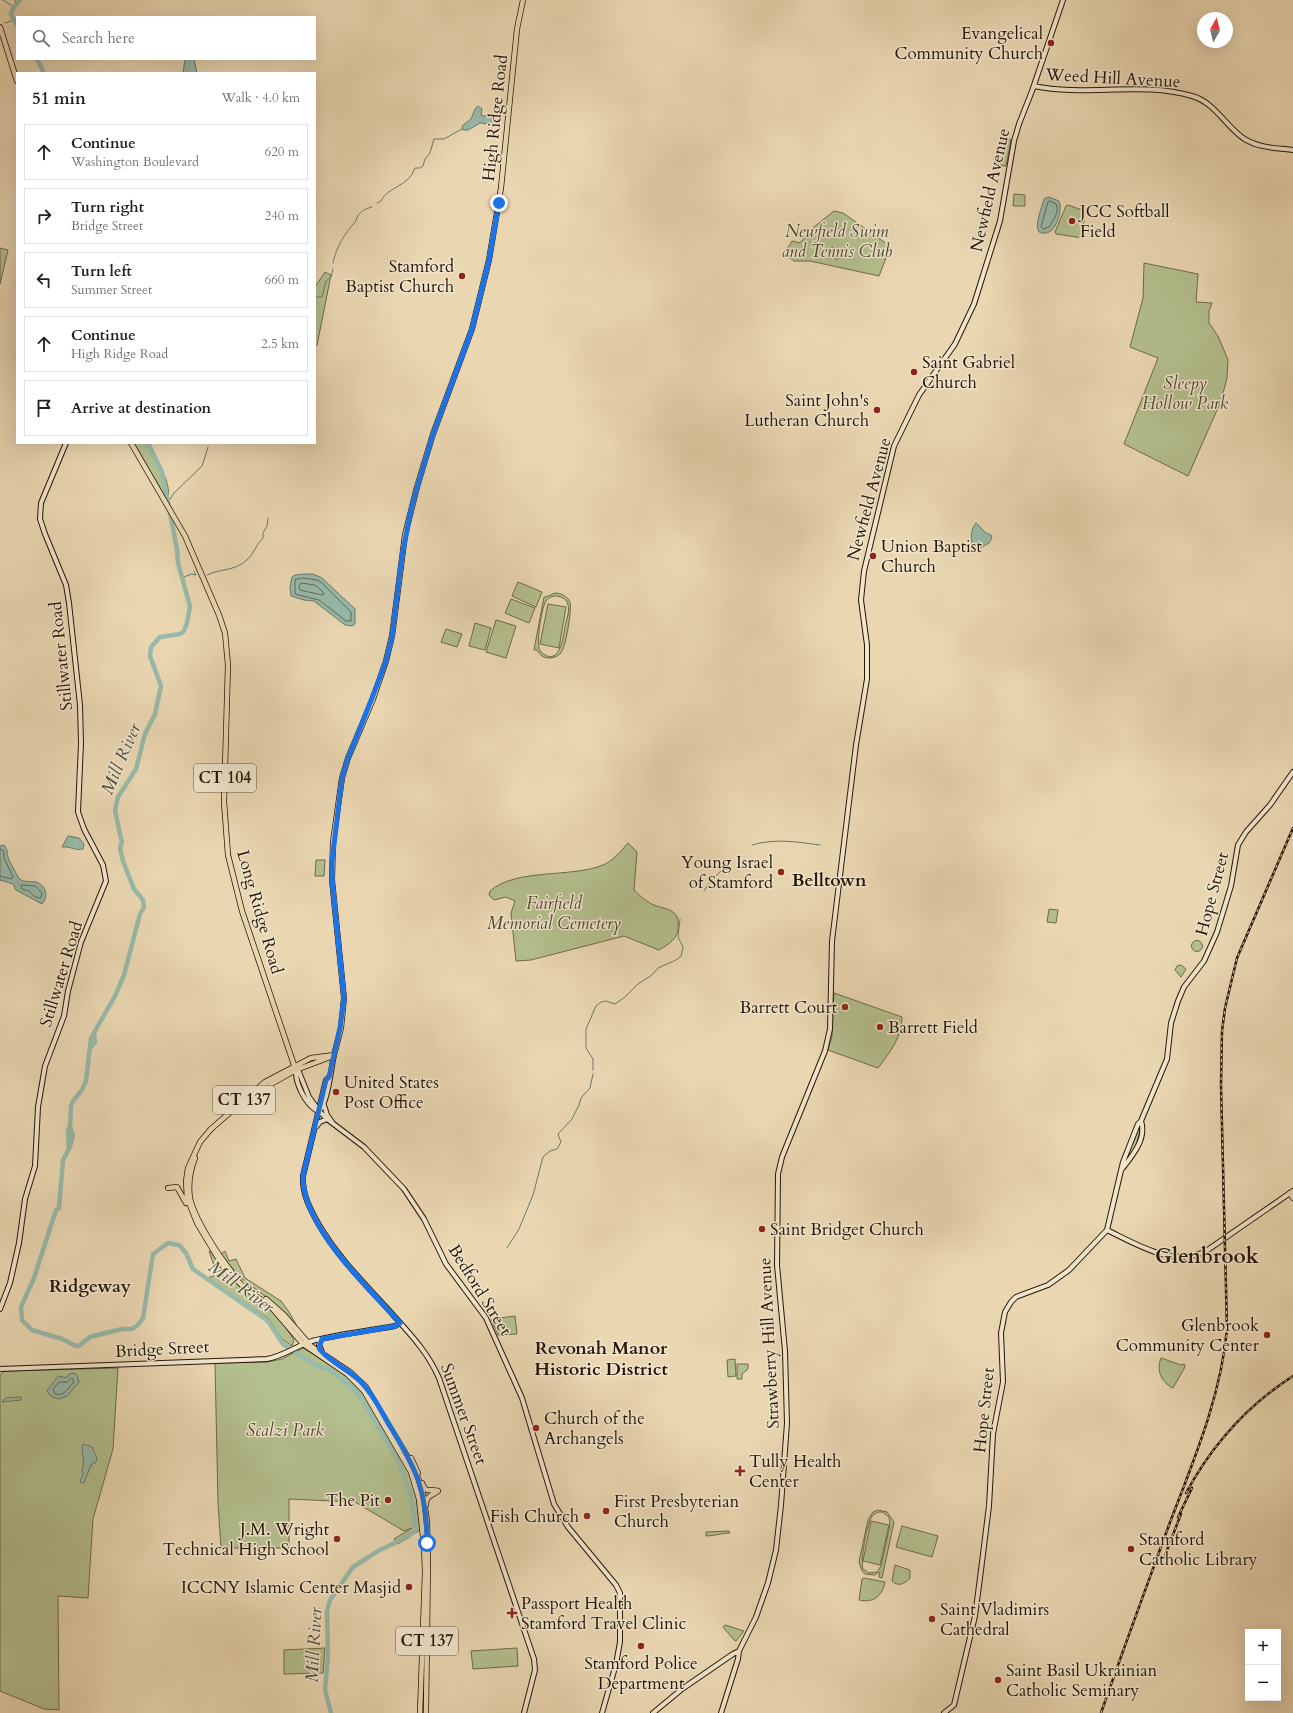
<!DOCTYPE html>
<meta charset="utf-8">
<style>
body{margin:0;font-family:Cardo,serif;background:#f2f2f2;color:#202124}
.controls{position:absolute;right:12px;bottom:12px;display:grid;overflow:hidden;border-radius:0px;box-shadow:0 4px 16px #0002}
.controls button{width:36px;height:36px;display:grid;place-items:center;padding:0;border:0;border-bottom:1px solid #e0e0e0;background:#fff;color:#202124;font:20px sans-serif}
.compass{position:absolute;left:1197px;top:12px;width:36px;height:36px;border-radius:50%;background:#fff;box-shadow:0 4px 16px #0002;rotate:8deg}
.stop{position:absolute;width:12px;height:12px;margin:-9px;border:3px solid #1a73e8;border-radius:50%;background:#fff}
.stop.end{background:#1a73e8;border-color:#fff;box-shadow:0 1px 4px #0008}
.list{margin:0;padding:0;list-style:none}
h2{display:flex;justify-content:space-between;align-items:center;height:52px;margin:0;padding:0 16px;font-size:17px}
h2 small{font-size:13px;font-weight:400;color:#757577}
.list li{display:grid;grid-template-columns:26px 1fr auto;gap:12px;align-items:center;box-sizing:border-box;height:56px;margin:0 8px 8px;padding:0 8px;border:1px solid #e0e0e0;border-radius:0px}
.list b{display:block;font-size:15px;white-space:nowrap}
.list p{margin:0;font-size:13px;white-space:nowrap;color:#757577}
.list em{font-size:13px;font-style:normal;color:#757577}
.icon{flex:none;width:22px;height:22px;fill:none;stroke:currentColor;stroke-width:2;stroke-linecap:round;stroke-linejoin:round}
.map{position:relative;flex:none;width:1293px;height:1713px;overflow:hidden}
.search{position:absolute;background:#fff;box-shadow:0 4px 16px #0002;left:16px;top:16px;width:300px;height:44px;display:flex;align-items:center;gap:10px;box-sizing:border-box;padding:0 14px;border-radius:0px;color:#757577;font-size:15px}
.panel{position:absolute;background:#fff;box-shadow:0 4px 16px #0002;left:16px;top:72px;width:300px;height:372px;border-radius:0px}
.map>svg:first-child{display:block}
.green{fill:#b4bf8e;stroke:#6c6a4a;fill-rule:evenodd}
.water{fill:#98baaa;stroke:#6a7869}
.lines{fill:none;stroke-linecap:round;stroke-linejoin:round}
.shore{stroke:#5e6858;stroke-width:1}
.stream{stroke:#6a7869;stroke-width:1}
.river{stroke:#98baaa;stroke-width:4.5}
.secondary-casing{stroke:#251607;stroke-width:6}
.primary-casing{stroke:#251607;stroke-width:6}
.secondary{stroke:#f1e5cd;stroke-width:4}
.primary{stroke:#ead7b2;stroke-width:4.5}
.rail-casing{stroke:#251607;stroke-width:2.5}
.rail{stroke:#f1e5cd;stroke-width:1;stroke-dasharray:3;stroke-linecap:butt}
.route{stroke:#1a73e8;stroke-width:5}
.poi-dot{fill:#8f2418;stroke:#f1e5cd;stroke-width:1.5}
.labels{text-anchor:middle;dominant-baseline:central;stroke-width:3;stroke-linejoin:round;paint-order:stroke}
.shield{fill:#f1e5cd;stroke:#625442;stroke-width:1}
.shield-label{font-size:16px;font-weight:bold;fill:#251607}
.poi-label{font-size:17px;fill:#251607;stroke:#f1e5cd;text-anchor:start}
.street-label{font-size:17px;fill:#251607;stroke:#f1e5cd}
.park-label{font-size:17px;font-style:italic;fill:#504930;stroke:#f1e5cd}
.water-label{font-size:18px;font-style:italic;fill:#4d4f40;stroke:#f1e5cd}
.neighbourhood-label{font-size:18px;font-weight:bold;fill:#251607;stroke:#f1e5cd}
.district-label{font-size:21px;font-weight:bold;fill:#251607;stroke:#f1e5cd}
</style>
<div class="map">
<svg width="1293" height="1713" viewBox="0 0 1293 1713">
<rect width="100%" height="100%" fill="#ead7b2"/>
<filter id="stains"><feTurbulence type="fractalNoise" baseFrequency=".005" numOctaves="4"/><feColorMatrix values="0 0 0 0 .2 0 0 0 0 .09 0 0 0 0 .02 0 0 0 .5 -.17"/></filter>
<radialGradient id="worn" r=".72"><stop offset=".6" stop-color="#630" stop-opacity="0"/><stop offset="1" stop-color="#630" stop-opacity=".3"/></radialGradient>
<path class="green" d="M1000,138L1011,140L1006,166L996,165Z
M1014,194L1025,195V206H1013Z
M1068,205L1082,210L1084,220L1083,238L1056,234L1055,232L1066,206Z
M834,211L843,213L887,244L890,248L879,276L810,261H794L784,254L792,241L800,243L814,227Z
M0,248L8,250L0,284Z
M1144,263L1198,274L1196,302L1212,303L1209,311V323L1218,336L1228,360L1227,378L1221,401L1188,476L1124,444L1158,358L1130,347L1143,298Z
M325,272L331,275L317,345L315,346V287Z
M134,443H148C154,458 174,484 167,500Z
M518,582L542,592L536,607L512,596Z
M555,593C561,593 567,596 570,602C572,609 566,645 562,651C560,656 554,658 549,658C543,658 540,655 537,650H534L544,597H546ZM557,596C562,597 567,599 568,605C570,612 566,620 565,627C563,639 559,669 540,651C536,644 541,609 546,601C549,597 552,596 557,596Z
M511,599L535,608L529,623L505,613Z
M548,604L566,607L559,648L540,644Z
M496,620L516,626L506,658L486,652Z
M475,623L491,628L485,650L469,646Z
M446,629L462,634L457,647L441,642Z
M628,843L637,852L634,890C639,895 647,902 654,905C661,908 669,908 674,913C677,915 678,919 678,922C680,937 671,943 659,950L624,936L531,960L516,961L511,913L515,901L506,897L494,900L489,895L490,891C516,868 572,878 603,865C613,861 621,851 628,843Z
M316,860H325L324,876H315Z
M1049,909L1058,910L1056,923L1047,922Z
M1191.5 946a5.5 5.5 0 1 1 11 0a5.5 5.5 0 1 1-11 0Z
M1181,965L1186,969L1181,977L1175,970L1177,966Z
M834,993L902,1017C902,1037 890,1052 878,1068L828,1050L832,1036Z
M1139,1125L1141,1126L1135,1149L1125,1163Z
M209,1251L211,1252L221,1266L237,1283L265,1304L280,1319L294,1340L292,1346L282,1339L269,1319L207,1278L217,1275Z
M225,1251L229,1261L236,1259L245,1278L281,1301L289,1312L297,1326L274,1303L238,1276L221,1254Z
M515,1316L517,1334L498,1335L491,1319Z
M303,1348L345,1374L359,1387L406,1464L416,1494L420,1530L398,1544L394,1539L412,1528L404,1531L355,1502L289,1499V1548H221L218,1503L215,1363L267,1362L282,1359Z
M1161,1358L1181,1365L1184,1364L1185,1367L1173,1388C1161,1382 1156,1370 1161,1358Z
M735,1359L736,1376L728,1377L727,1360Z
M737,1364H748V1369L742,1374V1379H737Z
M118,1368L113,1449L93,1519L88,1598L58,1596L59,1710L44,1709L0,1691V1375L4,1371Z
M878,1510L887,1512L894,1522L882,1578L879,1577L880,1572L874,1575L865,1574L862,1571L859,1562L868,1520L873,1512ZM878,1512H882L889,1517L890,1525L881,1566L877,1572L869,1573L863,1569C860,1561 867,1526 871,1518C872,1515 875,1514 878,1512Z
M871,1521L889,1525L880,1565L863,1561Z
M902,1526L938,1536L932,1557L896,1547Z
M729,1531L730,1533C721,1533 715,1536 706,1536V1532Z
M895,1565L910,1570V1578C905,1584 898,1587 892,1581Z
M864,1578L885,1582C882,1597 873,1603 859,1600L862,1579Z
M725,1625L744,1631L736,1641L734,1640L723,1627Z
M325,1648L323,1673L284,1674V1650Z
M517,1648L518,1666L473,1669L471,1651Z"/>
<path class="water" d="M185,59H194L197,73H183Z
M478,106L482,109L481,115L483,116H493L496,122L494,125L480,123L468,130H463L462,126L471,119L475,109Z
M1049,197L1059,201C1063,208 1057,229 1049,232C1046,234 1042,233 1039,232C1034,226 1042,207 1044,199Z
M832,247L841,255L837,260L832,256L829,259L825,256Z
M976,523L986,533L991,535L992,538L989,543L977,550H974C971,540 969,532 976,523Z
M304,574H313L322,578L355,609V624L352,626L345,625L314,601L304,600L291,596L290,587L292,577L295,575Z
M68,836L79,838L84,844L83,849C76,851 70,846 62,847Z
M4,845C8,850 7,852 8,857C10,863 15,871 18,877C22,883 29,881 36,882C46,885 49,897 42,904L16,890L13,884L0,880V846Z
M74,1373L77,1375L79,1382L67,1396L59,1399L52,1397L47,1391L58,1376L67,1378L69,1374Z
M21,1397V1400L2,1402L6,1398Z
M83,1444L92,1447L97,1458L96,1462L91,1465L84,1483L80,1482L83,1473L82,1470C86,1460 80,1452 83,1444Z"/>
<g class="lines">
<path class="shore" d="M1050,201L1056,204C1060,212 1053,220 1049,227L1043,229L1041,227L1048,202Z
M302,578L317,580L321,582L351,612V621H346L319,600L295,594V580Z
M301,583L315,585L323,592L324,594L322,595L300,590L299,587Z
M0,849L4,851V858L13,877L11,879L0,876
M23,885L35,886L42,893L41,898L35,897L29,891L22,889L21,886Z
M72,1378L74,1382C68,1388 64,1397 55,1394L53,1389L59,1382H67Z"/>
<path class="stream" d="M3,0L14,7
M15,0L16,3
M5,23L14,20
M377,203L381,201C387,187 410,186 415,168H420L423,166L425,159L430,153L434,139H444L462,129
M333,263C336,247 345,233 356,221C357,213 364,209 372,207
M315,297H322L326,281L331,277L333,269
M169,501L174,493L202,466L208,447
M207,575C221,568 233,572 247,560C254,554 256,544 263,538V533L267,526L268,518
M182,578L191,574L196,575L194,571
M752,845C775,838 797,842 820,845
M704,891L709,883L727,865
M593,1070V1059L586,1048V1029L596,1006L601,1002L606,1001L615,1004L625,997L638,984L652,975L658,968L676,960L681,956L683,947L678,937L680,919
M507,1248L519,1229L533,1195L543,1157L550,1151L557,1149L561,1142L558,1134L572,1119L579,1105L581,1098L590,1088L593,1074"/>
<path class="river" d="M17,25L11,14L14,7L20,0
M37,59L44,73
M148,443L162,472L177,549L178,563L190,606L187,623L184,631L180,634L160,637L151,647L150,656L161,686L155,714L145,734L136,769L118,797L115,810L120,834L122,842L120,848L123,861L134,889L143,900L144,907L140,914L124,975L115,996L91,1038L86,1081L82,1090L73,1101L71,1106L70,1126L68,1131L69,1149L63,1160L59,1208L56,1210L34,1278L21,1307L22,1320L32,1330L62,1339L76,1346H79L90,1337L122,1329H132L138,1325L143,1318L153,1254L168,1243L179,1245L186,1253L193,1269L268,1321L283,1344L317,1366L328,1369L339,1377L354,1389L365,1404L400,1464L410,1493L416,1530L407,1537L378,1551L353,1567L330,1600L327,1611L328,1655L325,1690L331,1713
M90,1049L95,1042L94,1034
M70,1147L73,1136L70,1126"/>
<defs>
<path id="secondary" d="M1034,86C1086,97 1141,81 1192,96C1214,102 1225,125 1243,138C1258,148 1276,148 1293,150
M296,1070L299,1072L309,1097L319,1111L327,1119L364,1147L404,1189L424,1219L446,1264L486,1318L522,1398L554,1504L568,1527L616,1585L620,1593V1642L616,1664L602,1713
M296,1070C295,1083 305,1103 316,1110
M329,1077L326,1080L303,1176C302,1194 310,1209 319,1225C339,1259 368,1287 394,1316C412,1336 428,1353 439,1378L534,1659L535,1670L524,1713
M324,1105L327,1115L332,1122
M319,1111C328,1103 331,1068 334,1055
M316,1127L320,1122L327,1119
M1122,1169C1132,1156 1147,1139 1141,1121
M1107,1230C1136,1244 1177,1270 1209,1249L1290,1193
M0,1309L10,1283L19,1243L25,1199L35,1166L38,1107L45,1066L64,1016L68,991L81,942L106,881L103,865L84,829L78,812L81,743L80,705L69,603L66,585L45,534L40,519L41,503L66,443
M321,1339L319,1345L322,1352
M0,1369L267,1359C284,1356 296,1346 312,1341C339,1334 368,1331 395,1326L400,1323
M653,1713L682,1689L733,1654L739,1651
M721,1713L738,1659L739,1651L756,1617L768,1583L776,1550L781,1505L787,1423L785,1351L777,1265L778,1174L782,1157L825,1051L830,1029L832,941L856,745L867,679V645L861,600L864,571L894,446L919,395L955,344L974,304L1000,221L1014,141L1019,124L1032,91L1063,0
M944,1713L954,1705L975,1616L980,1578L989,1506L993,1434L1003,1382L1001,1333L1005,1312L1011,1302L1016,1297L1048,1285L1069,1270L1107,1230L1123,1162L1138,1124L1141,1121L1167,1059L1171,1023L1178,1001L1184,987L1204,961L1217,932L1231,886L1238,845L1246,832L1270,805L1293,772"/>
<path id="primary" d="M0,27L17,81
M131,443L185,536L219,615L225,633L228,665L224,802L228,855L242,911L295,1068
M334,1055L341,1028L344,998L332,880L333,842L342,778L348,758L373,699L386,661L392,636L405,535L417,487L433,434L472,329L489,260L501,188L517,29L523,0
M334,1055L311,1058L265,1082L211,1129L200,1142L188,1168L186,1181L187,1198L197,1223L224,1268L244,1287L272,1308L303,1344L347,1374L364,1391L411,1472L419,1499L424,1546L425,1572L420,1713
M248,1101L264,1088L296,1070L333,1056
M195,1158C190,1171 188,1185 190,1198C194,1218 218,1255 231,1271
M168,1188L177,1187L186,1203
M1293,1191L1290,1193L1293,1198
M266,1299L284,1315L311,1346L350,1372L366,1387L406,1454L418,1478L423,1494L427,1521L428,1558L426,1713
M411,1458L418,1473
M422,1483C427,1495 429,1488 438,1491
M426,1505C426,1495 432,1496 438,1491"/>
</defs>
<use href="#secondary" class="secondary-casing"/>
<use href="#primary" class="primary-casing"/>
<use href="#secondary" class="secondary"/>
<use href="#primary" class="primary"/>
<defs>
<path id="rail" d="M1186,1493C1212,1445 1248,1405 1293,1376
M1178,1517L1192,1488
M1164,1558L1181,1514
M1101,1713C1123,1650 1146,1588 1169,1525C1193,1462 1221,1397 1227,1329L1221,1085L1222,1031L1225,1008L1237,958L1293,828"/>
</defs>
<use href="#rail" class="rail-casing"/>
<use href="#rail" class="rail"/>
</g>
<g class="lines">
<path class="route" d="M427,1543C427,1522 425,1500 418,1480C411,1460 399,1441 388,1423C380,1409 373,1394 361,1382C350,1370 326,1360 319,1348L322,1339L395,1326L400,1323C368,1287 302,1227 303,1176L326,1080L329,1077L340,1028L344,998L332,880V861L342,778L348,758L372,698L386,661L392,636L402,556L412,505L433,434L472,329L489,260L499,203"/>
</g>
<g class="poi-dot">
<circle cx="1051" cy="43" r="4"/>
<circle cx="1072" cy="221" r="4"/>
<circle cx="462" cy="276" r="4"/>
<circle cx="914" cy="372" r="4"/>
<circle cx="877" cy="410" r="4"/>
<circle cx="873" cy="556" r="4"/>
<circle cx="781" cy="872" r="4"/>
<circle cx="845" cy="1007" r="4"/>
<circle cx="880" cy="1027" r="4"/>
<circle cx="336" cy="1092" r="4"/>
<circle cx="762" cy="1229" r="4"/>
<circle cx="1267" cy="1335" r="4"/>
<circle cx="536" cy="1428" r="4"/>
<path d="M738 1465h4v4h4v4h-4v4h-4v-4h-4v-4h4z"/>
<circle cx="388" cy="1500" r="4"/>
<circle cx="606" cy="1511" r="4"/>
<circle cx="587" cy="1516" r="4"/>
<circle cx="337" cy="1539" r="4"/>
<circle cx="1131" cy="1549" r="4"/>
<circle cx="409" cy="1587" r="4"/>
<path d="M510 1607h4v4h4v4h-4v4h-4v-4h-4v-4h4z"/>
<circle cx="932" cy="1619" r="4"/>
<circle cx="641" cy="1646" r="4"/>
<circle cx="998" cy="1680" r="4"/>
</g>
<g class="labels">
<g class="shield">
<rect x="194" y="764" width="62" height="28" rx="3"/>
<rect x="213" y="1086" width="62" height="28" rx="3"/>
<rect x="396" y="1627" width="62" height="28" rx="3"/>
</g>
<g class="shield-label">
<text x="225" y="778">CT 104</text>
<text x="244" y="1100">CT 137</text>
<text x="427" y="1641">CT 137</text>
</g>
<g class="poi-label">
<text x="1043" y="33" text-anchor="end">Evangelical<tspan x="1043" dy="20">Community Church</tspan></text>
<text x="1080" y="211">JCC Softball<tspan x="1080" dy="20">Field</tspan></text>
<text x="454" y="266" text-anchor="end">Stamford<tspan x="454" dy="20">Baptist Church</tspan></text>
<text x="922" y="362">Saint Gabriel<tspan x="922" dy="20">Church</tspan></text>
<text x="869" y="400" text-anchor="end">Saint John's<tspan x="869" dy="20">Lutheran Church</tspan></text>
<text x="881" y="546">Union Baptist<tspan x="881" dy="20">Church</tspan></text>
<text x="773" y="862" text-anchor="end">Young Israel<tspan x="773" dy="20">of Stamford</tspan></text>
<text x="837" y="1007" text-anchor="end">Barrett Court</text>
<text x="888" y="1027">Barrett Field</text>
<text x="344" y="1082">United States<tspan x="344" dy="20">Post Office</tspan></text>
<text x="770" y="1229">Saint Bridget Church</text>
<text x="1259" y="1325" text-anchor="end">Glenbrook<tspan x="1259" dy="20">Community Center</tspan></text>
<text x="544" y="1418">Church of the<tspan x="544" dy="20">Archangels</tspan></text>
<text x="749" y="1461">Tully Health<tspan x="749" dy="20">Center</tspan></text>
<text x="380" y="1500" text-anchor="end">The Pit</text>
<text x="614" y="1501">First Presbyterian<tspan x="614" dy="20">Church</tspan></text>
<text x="579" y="1516" text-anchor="end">Fish Church</text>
<text x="329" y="1529" text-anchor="end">J.M. Wright<tspan x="329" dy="20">Technical High School</tspan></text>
<text x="1139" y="1539">Stamford<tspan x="1139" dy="20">Catholic Library</tspan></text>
<text x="401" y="1587" text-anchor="end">ICCNY Islamic Center Masjid</text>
<text x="521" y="1603">Passport Health<tspan x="521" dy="20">Stamford Travel Clinic</tspan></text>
<text x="940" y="1609">Saint Vladimirs<tspan x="940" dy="20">Cathedral</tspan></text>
<text x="641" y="1663" text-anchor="middle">Stamford Police<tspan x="641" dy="20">Department</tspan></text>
<text x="1006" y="1670">Saint Basil Ukrainian<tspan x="1006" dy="20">Catholic Seminary</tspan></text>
</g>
<g class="street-label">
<text transform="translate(1113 78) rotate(3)">Weed Hill Avenue</text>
<text transform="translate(495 118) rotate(-84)">High Ridge Road</text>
<text transform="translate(990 190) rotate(-77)">Newfield Avenue</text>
<text transform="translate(869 499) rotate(-75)">Newfield Avenue</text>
<text transform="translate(61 656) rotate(-96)">Stillwater Road</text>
<text transform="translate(1212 894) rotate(-75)">Hope Street</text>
<text transform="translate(260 912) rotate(74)">Long Ridge Road</text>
<text transform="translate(61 974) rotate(-73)">Stillwater Road</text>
<text transform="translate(480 1290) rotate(58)">Bedford Street</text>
<text transform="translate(769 1343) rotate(-93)">Strawberry Hill Avenue</text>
<text transform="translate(162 1349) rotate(-3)">Bridge Street</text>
<text transform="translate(984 1410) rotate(-84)">Hope Street</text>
<text transform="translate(464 1414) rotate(70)">Summer Street</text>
</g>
<g class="park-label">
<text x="837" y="231">Newfield Swim<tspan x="837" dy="20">and Tennis Club</tspan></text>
<text x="1185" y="383">Sleepy<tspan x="1185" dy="20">Hollow Park</tspan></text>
<text x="554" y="903">Fairfield<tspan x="554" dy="20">Memorial Cemetery</tspan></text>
<text x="285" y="1430">Scalzi Park</text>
</g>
<g class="water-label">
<text transform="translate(121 759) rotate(-67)">Mill River</text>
<text transform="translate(241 1287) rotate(36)">Mill River</text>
<text transform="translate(314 1645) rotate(-87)">Mill River</text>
</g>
<g class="neighbourhood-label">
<text x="829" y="880">Belltown</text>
<text x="90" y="1286">Ridgeway</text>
<text x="601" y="1348">Revonah Manor<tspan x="601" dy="21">Historic District</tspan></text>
</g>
<g class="district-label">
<text x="1207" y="1256">Glenbrook</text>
</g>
</g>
<rect width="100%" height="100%" filter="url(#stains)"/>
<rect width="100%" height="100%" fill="url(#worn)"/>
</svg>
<div class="controls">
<button>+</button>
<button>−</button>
</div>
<svg class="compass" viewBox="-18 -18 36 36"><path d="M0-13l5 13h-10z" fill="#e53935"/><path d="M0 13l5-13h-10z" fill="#757577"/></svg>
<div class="stop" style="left:427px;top:1543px"></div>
<div class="stop end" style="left:499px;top:203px"></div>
<div class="search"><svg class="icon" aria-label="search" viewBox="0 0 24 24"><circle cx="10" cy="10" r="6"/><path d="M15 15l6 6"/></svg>Search here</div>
<section class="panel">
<h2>51 min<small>Walk · 4.0 km</small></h2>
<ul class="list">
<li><svg class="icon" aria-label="ahead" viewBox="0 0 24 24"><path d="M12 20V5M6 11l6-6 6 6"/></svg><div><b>Continue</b><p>Washington Boulevard</p></div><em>620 m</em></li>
<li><svg class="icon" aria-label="right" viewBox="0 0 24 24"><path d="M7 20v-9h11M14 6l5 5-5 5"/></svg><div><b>Turn right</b><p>Bridge Street</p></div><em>240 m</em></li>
<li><svg class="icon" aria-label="left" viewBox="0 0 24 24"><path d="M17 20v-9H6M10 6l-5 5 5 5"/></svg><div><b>Turn left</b><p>Summer Street</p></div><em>660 m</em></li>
<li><svg class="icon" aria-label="ahead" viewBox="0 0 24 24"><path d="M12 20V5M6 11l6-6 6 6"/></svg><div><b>Continue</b><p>High Ridge Road</p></div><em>2.5 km</em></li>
<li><svg class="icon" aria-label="arrive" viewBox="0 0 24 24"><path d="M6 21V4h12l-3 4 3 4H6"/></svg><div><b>Arrive at destination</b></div></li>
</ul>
</section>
</div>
